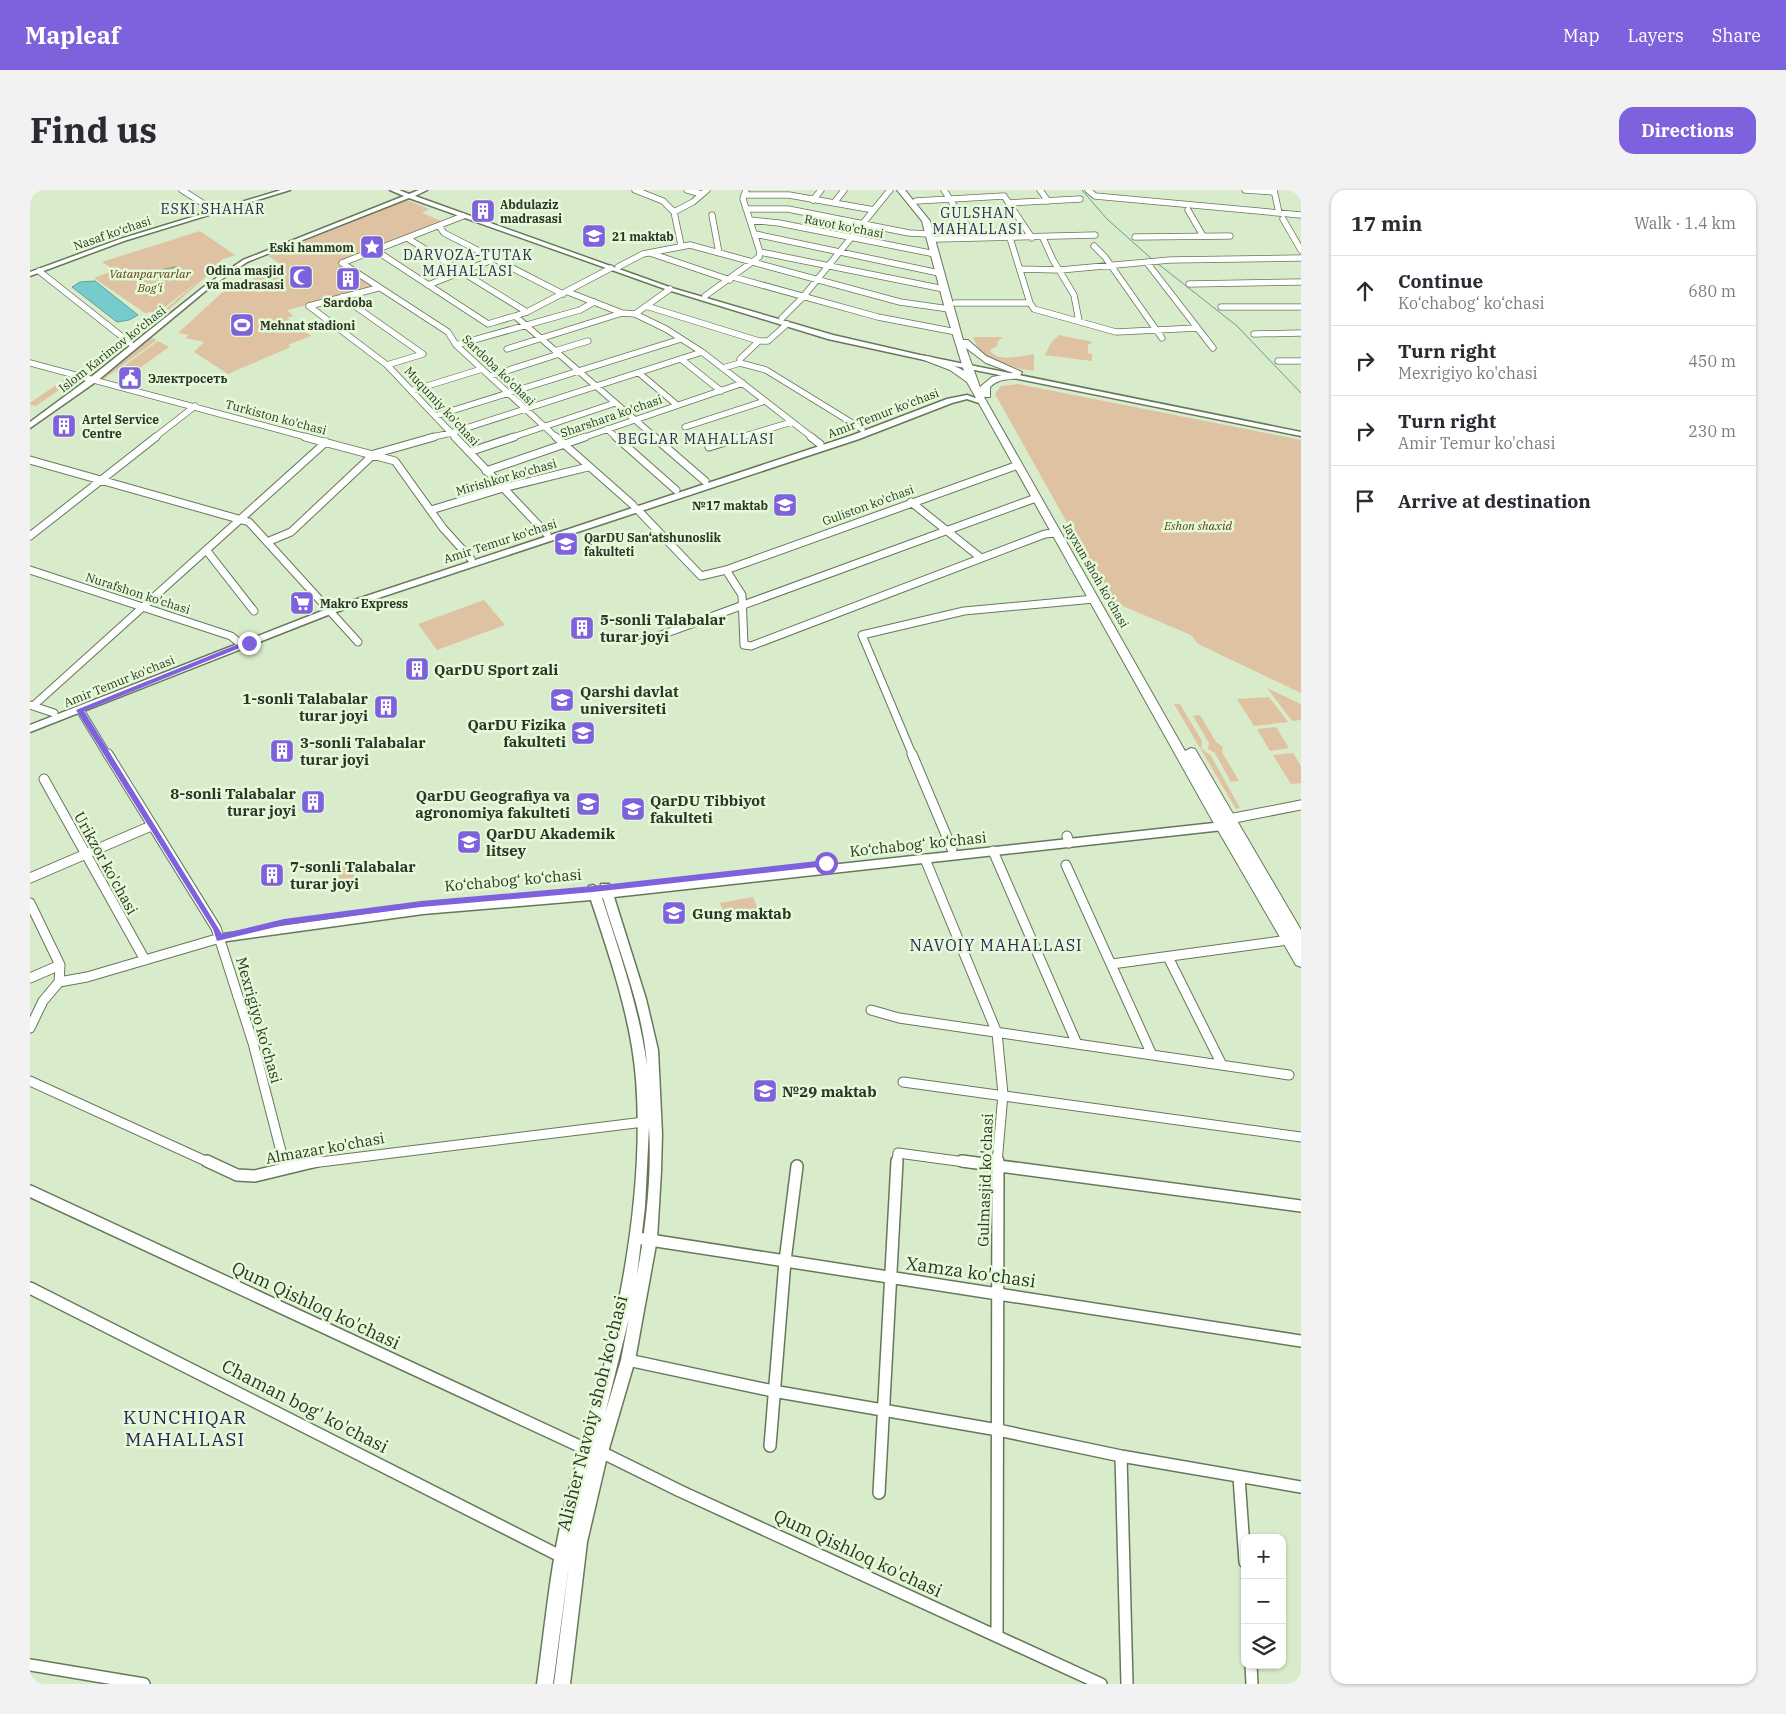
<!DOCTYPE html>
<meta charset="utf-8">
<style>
body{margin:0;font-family:"IBM Plex Serif",serif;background:#f2f2f3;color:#2b2b33}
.controls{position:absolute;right:15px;bottom:15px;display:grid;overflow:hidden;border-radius:10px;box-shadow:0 1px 4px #0004}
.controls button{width:45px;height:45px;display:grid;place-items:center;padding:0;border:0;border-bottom:1px solid #e1e1e2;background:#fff;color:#2b2b33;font:25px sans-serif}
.stop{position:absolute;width:15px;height:15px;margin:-11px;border:4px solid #7e61dc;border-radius:50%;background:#fff}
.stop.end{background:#7e61dc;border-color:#fff;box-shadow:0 1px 5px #0008}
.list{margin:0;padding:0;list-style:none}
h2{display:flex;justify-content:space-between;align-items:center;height:65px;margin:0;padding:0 20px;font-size:21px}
h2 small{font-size:16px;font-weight:400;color:#7c7c81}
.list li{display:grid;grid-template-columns:32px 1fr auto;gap:15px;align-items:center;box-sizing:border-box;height:70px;padding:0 20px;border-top:1px solid #e1e1e2}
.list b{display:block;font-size:19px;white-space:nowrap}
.list p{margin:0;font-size:16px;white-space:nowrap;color:#7c7c81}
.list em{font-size:16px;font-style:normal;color:#7c7c81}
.icon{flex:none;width:28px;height:28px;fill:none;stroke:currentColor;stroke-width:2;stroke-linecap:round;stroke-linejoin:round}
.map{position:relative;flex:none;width:1271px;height:1494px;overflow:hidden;border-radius:15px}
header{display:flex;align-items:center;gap:30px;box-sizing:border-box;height:70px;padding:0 25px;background:#7e61dc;color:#fff}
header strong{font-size:24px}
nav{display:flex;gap:28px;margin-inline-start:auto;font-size:18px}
.intro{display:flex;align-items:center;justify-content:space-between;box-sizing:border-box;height:120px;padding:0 30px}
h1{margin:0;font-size:35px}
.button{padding:12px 22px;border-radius:15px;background:#7e61dc;color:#fff;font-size:18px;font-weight:700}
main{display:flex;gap:30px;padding:0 30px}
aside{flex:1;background:#fff;border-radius:15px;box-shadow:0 1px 4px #0004}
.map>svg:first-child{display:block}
.green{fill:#dec2a2}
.water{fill:#76cccd;stroke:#609e9c}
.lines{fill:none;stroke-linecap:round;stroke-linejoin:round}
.stream{stroke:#609e9c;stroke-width:1}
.minor-far3-casing{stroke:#66785b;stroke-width:7}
.minor-far2-casing{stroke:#66785b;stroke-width:9}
.minor-far1-casing{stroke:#66785b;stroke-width:11}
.minor-casing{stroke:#66785b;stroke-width:14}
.major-casing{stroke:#66785b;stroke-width:3}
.highway-casing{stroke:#66785b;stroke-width:2}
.minor-far3{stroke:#fff;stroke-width:5.5}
.minor-far2{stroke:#fff;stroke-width:7}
.minor-far1{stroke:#fff;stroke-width:9}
.minor{stroke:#fff;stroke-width:11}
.major{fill:#fff;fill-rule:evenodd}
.highway{fill:#fff;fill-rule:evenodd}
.route{fill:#7e61dc}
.labels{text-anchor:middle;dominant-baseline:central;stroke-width:5;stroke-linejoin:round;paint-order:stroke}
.far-poi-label{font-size:12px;font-weight:bold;fill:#2d3428;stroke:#e5fad8;text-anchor:start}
.far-street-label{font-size:12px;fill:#2d3428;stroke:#e5fad8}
.far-park-label{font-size:12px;font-style:italic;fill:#5e4019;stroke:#e5fad8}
.far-neighbourhood-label{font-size:14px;letter-spacing:1px;fill:#31235d;stroke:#e5fad8}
.poi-label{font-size:15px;font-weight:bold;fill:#2d3428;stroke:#e5fad8;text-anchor:start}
.street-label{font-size:15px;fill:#2d3428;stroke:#e5fad8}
.neighbourhood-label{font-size:16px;letter-spacing:1px;fill:#31235d;stroke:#e5fad8}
.near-street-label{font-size:18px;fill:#2d3428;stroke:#e5fad8}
.near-neighbourhood-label{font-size:19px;letter-spacing:1px;fill:#31235d;stroke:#e5fad8}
</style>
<header>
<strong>Mapleaf</strong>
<nav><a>Map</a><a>Layers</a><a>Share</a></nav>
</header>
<div class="intro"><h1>Find us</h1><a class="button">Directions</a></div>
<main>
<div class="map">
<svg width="1271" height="1494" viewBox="0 0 1271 1494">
<rect width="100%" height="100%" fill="#d8eccb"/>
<path class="green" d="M377,10L399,19L392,23L414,32L310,73L344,98L257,120L263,126L257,128L281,146L258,155L261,157L198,184L164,162L174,152L155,148L159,145L148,143L194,101L225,92L222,89L255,77L238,66Z
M170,41L205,65L193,69L176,84L189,75L135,123H131L171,89L130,121L115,123L64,88L85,80L72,72Z
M1029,145L1063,152L1058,155V163L1062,164V171L1015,165L1021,153Z
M943,147H973L968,151L967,156L960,160C966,173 992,166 1004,164V181C977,176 953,176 943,147Z
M121,148L127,150L74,189L70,188Z
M128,151L139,157L100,185L86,182Z
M36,188L43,190L6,216L1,215L0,213Z
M988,194L1271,250V503L1168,454L1161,445L1081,411L965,204L971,196Z
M454,410L475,435L407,460L388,434Z
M1237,498L1271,514V530L1262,531Z
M1239,507L1258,532L1224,536L1207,509Z
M1144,514H1150L1172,551L1171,558L1181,566L1210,618L1206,619Z
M1170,525L1186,552L1193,557L1192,562L1209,591L1201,592L1185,563L1178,559L1179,553L1163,526Z
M1246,537L1259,558L1240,561L1227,539Z
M1263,563L1271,576V593L1261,594L1243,565Z
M324,674V693L309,695V676Z
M723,707L728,720L695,727L690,713Z"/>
<path class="water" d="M65,91L108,125L99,130L87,132L42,97L50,92Z"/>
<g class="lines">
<path class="stream" d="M1052,0L1077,29L1123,70
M1127,73L1207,136L1271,203
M146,77L153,81L149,87L137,90L127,87L129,81Z"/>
<defs>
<path id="minor-far3" d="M152,0L185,21
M605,0L633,11L644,22
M657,0L672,4
M914,0L945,48
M1010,0L1018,11
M1058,0L1065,6L1271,25
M1215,0L1244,2
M1244,0L1249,23
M714,5H759L844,20
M976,9L1002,48
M783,10L791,0
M886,11L974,6
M804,13L814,0
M979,13L1050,9
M716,19H758L879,43L899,44
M1158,20L1173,46
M682,25L689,63
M1253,29L1271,60
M720,30L749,33L905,64
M409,36L414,43L533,104
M725,44L909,83
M1105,47L1200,46
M377,48L497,122
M980,48L1000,113L1004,119L1086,142L1167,138
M1013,48L1023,70L1044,105L1049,131
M906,49L1065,45
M651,55L644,22L663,12L677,0
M1064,56L1075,67L1132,148
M345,60L458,134L485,126
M730,62L914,99
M620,63L700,90
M312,73L418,142L426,155L527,248
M312,73L433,26
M1118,74L1183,158
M588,77L613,64L660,55L870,112L919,119
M581,78L497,122L485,126L626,248
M990,79L1030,80L1140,70L1271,68
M9,81L100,153
M703,87L848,127L926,142
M1159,94L1271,92
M398,95L462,70
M538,102L592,123L605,124L636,139L672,162L783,248
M675,106L729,67L730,62L713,9L716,0
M312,107L393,164L357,175
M925,113H1000
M279,116L357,175L426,248
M279,116L348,98
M616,116L729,151L710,169V173
M1191,117H1271
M605,124L640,99
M752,128L773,107L860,0
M1224,144L1271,143
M729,151H738L757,134
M426,155L550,120L564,112
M477,159L592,123
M525,161L558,151
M651,169L691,201
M1248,171H1271
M0,173L280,248
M693,178L710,173L736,180L832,239
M609,183L647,215
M460,186L529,164
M381,201L452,179
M405,226L651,149
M655,237L735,211
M577,239L587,248
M124,248L165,216
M398,248L421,243L672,162
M480,248L585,213
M552,248L713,193
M708,248L762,232"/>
<path id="minor-far2" d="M275,247L365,271L413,338L441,369
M425,247L517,344
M526,247L603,315
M586,247L646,300
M624,247L675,291
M781,247L790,254
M679,257L712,247
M439,262L484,247
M0,270L219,332L328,452
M456,281L555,247
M881,312L951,368
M607,319L671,386L696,380L988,275
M401,320L473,298L558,277
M0,346L126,247
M237,352L261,342L344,264L404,247
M177,361L224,421
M0,380L201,446L207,451
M696,380L712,405L714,455L721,456L1015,344L1026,343
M612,452L1006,308
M0,515L24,523
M3,516L296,252
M50,520L78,566
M883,566L832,445L934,421L1064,409"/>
<path id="minor-far1" d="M78,564L186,738L223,853L254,973
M882,564L922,659
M14,589L115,770
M1199,629L1271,615
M1037,646L1039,653
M963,661L1047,854
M895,669L967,843L973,904L967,973
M1036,675L1122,865
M0,688L121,636
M0,713L30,775L29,792L13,811L0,838
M1138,767L1192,875
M1082,774L1258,750
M0,788L30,775
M29,792L57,787L190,748
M841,820L869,828L1259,885
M0,891L180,973
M873,892L1271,947
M282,973L614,932
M867,973L868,963L942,973"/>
<path id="minor" d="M177,971L207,985L225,986L287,971
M254,971L255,977
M932,971L1271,1016
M0,1001L558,1260
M607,1048L1271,1151
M0,1098L532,1367
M598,1170L743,1201L968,1240L1091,1266L1271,1297
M740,1256L755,1071L767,976
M571,1262L650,1301L1071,1494
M1091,1266L1097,1494
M1209,1287L1215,1372
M849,1303L867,971
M967,1446L968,971
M0,1475L114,1494
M1221,1475L1222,1494"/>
<path id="major" d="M251,0H260L94,51L0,86V82L90,49Z
M360,0H369L379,4L389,0H397L385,6L642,98L803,145L890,165L1271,242V246L890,169L798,149L638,100L379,8L217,72L179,98L67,191L0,238V232L61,187L175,96L213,70L374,6Z
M937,205L956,212L952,214L937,209L922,213L829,249L303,423L0,542V535L297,419L823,245L917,209Z
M1202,631L1207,635L1202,639L584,707L616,809L628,860L632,944L631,981L627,1049L605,1170L578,1262L557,1352L540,1494H524L539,1374L523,1494H507C515,1437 520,1379 533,1323C546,1271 563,1220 576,1168C598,1079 613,980 606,889C601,827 580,768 561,710L393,724L190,752L186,751L184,748L186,745L393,716L558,701L559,696L563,695L571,700V694H579L581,699ZM572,708H573C589,761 614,821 617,876C609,818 590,764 572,708ZM619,937C622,986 616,1037 607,1085L615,1017ZM599,1128L591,1170L575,1224Z"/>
<path id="highway" d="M867,0H875L900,31L933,150H938L956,166L992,182L989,188C977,190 969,188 960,197V207H954L1155,561L1161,558L1165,559L1271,740V777L1266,775L1182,630L937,192L920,180L886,167C893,161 926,176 934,181L915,119L892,31ZM936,158L956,173L983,183L962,187L950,197L952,203Z"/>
</defs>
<use href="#minor-far3" class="minor-far3-casing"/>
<use href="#minor-far2" class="minor-far2-casing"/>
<use href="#minor-far1" class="minor-far1-casing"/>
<use href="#minor" class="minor-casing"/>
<use href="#major" class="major-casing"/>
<use href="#highway" class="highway-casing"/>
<use href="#minor-far3" class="minor-far3"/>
<use href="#minor-far2" class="minor-far2"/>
<use href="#minor-far1" class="minor-far1"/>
<use href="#minor" class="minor"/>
<use href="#major" class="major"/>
<use href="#highway" class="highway"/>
</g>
<path class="route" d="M216,451L222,453L54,521L192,744L254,729L391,711L563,696L796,670L799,673L796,676L563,702L391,717L254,735L187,751L183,739L46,520Z"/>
<defs>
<symbol id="building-square" viewBox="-11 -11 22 22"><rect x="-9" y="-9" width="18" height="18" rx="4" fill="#7e61dc" stroke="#e5fad8"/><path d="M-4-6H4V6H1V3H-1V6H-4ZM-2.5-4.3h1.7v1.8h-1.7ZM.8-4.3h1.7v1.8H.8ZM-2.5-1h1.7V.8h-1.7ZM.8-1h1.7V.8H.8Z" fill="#fff"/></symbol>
<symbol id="school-square" viewBox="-11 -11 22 22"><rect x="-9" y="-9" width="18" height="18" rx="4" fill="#7e61dc" stroke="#e5fad8"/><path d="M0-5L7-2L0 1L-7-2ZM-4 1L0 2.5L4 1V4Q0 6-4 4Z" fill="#fff"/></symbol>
<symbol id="sight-square" viewBox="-11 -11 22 22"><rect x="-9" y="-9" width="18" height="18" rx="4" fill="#7e61dc" stroke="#e5fad8"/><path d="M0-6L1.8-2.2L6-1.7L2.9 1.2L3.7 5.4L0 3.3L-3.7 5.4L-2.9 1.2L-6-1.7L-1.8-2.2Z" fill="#fff"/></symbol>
<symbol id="mosque-square" viewBox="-11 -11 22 22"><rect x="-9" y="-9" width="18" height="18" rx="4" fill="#7e61dc" stroke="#e5fad8"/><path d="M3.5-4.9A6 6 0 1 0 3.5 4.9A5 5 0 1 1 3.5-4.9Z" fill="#fff"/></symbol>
<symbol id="stadium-square" viewBox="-11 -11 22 22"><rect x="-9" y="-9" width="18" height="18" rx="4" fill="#7e61dc" stroke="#e5fad8"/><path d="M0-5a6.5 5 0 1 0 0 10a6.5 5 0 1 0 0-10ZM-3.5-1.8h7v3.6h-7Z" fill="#fff"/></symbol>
<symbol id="civic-square" viewBox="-11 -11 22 22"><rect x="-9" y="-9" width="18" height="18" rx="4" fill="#7e61dc" stroke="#e5fad8"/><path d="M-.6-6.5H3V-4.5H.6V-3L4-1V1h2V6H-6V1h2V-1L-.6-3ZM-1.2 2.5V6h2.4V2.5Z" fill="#fff"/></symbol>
<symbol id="university-square" viewBox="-11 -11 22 22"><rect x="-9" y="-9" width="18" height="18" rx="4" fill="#7e61dc" stroke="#e5fad8"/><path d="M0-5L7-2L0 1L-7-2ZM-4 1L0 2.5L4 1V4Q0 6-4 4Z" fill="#fff"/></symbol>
<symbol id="supermarket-square" viewBox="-11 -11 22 22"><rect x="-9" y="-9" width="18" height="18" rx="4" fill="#7e61dc" stroke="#e5fad8"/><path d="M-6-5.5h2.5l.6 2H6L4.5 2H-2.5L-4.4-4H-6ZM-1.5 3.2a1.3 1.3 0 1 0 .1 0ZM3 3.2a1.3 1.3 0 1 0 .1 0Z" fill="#fff"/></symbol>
</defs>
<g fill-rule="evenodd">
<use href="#building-square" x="439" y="7" width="28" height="28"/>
<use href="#school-square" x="550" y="32" width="28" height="28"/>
<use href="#sight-square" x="328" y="43" width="28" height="28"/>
<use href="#mosque-square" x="257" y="73" width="28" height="28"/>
<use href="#building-square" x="304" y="75" width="28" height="28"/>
<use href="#stadium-square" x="198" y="121" width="28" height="28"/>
<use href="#civic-square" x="86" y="174" width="28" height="28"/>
<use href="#building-square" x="20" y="222" width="28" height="28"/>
<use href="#school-square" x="741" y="301" width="28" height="28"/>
<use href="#university-square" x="522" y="340" width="28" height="28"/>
<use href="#supermarket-square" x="258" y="399" width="28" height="28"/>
<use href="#building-square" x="538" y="424" width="28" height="28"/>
<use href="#building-square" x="373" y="465" width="28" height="28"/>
<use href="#university-square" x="518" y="496" width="28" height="28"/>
<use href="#building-square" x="342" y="503" width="28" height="28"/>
<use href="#university-square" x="539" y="529" width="28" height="28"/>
<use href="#building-square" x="238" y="547" width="28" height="28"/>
<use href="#building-square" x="269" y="598" width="28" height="28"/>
<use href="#university-square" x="544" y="600" width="28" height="28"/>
<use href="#university-square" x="589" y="605" width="28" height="28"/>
<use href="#school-square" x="425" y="638" width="28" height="28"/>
<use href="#building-square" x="228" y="671" width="28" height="28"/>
<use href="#school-square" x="630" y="709" width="28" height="28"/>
<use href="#school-square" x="721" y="887" width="28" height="28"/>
</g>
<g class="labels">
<g class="far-poi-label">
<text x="470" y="14">Abdulaziz<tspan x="470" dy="14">madrasasi</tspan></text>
<text x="582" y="46">21 maktab</text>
<text x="324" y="57" text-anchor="end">Eski hammom</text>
<text x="254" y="80" text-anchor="end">Odina masjid<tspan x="254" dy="14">va madrasasi</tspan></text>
<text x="318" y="112" text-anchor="middle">Sardoba</text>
<text x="230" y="135">Mehnat stadioni</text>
<text x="118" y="188">Электросеть</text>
<text x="52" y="229">Artel Service<tspan x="52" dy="14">Centre</tspan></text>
<text x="738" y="315" text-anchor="end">№17 maktab</text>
<text x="554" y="347">QarDU San‘atshunoslik<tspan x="554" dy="14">fakulteti</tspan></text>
<text x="290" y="413">Makro Express</text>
</g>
<g class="far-street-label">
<text transform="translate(814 36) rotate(11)">Ravot ko'chasi</text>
<text transform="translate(82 43) rotate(-19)">Nasaf ko‘chasi</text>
<text transform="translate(82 159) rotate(-38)">Islom Karimov ko‘chasi</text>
<text transform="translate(469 180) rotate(44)">Sardoba ko'chasi</text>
<text transform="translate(412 216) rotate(47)">Muqumiy ko'chasi</text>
<text transform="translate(853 223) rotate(-21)">Amir Temur ko'chasi</text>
<text transform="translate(581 226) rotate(-19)">Sharshara ko'chasi</text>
<text transform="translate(246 227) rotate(15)">Turkiston ko'chasi</text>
<text transform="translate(476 287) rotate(-16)">Mirishkor ko'chasi</text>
<text transform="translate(838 315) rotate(-20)">Guliston ko'chasi</text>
<text transform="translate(470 351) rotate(-18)">Amir Temur ko'chasi</text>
<text transform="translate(1066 385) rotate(60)">Jayxun shoh ko'chasi</text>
<text transform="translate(108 403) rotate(18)">Nurafshon ko'chasi</text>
<text transform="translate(89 491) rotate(-22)">Amir Temur ko'chasi</text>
</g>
<g class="far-park-label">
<text x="120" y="83">Vatanparvarlar<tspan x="120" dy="14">Bog'i</tspan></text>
<text x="1168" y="335">Eshon shaxid</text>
</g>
<g class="far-neighbourhood-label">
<text x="183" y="19">ESKI SHAHAR</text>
<text x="948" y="23">GULSHAN<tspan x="948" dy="16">MAHALLASI</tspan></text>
<text x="438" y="65">DARVOZA-TUTAK<tspan x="438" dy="16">MAHALLASI</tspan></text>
<text x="666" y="249">BEGLAR MAHALLASI</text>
</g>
<g class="poi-label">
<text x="570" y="429">5-sonli Talabalar<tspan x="570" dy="17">turar joyi</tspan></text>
<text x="404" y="479">QarDU Sport zali</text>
<text x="550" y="501">Qarshi davlat<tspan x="550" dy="17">universiteti</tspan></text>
<text x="338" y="508" text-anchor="end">1-sonli Talabalar<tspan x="338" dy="17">turar joyi</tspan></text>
<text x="536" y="534" text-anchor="end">QarDU Fizika<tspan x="536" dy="17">fakulteti</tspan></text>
<text x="270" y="552">3-sonli Talabalar<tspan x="270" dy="17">turar joyi</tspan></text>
<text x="266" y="603" text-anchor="end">8-sonli Talabalar<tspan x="266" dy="17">turar joyi</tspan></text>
<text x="540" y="605" text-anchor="end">QarDU Geografiya va<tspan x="540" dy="17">agronomiya fakulteti</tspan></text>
<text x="620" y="610">QarDU Tibbiyot<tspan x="620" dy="17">fakulteti</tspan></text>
<text x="456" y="643">QarDU Akademik<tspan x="456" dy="17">litsey</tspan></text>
<text x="260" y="676">7-sonli Talabalar<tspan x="260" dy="17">turar joyi</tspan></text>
<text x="662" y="723">Gung maktab</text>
<text x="752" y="901">№29 maktab</text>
</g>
<g class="street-label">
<text transform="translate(888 654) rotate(-6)">Ko‘chabog‘ ko‘chasi</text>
<text transform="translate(76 673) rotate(61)">Urikzor ko'chasi</text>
<text transform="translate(483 690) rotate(-5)">Ko‘chabog‘ ko‘chasi</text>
<text transform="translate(229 830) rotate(74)">Mexrigiyo ko'chasi</text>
<text transform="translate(295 958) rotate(-10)">Almazar ko'chasi</text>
<text transform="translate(955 990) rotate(-88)">Gulmasjid ko'chasi</text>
</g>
<g class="neighbourhood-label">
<text x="966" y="755">NAVOIY MAHALLASI</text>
</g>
<g class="near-street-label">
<text transform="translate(941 1082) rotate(8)">Xamza ko'chasi</text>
<text transform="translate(286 1115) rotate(25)">Qum Qishloq ko'chasi</text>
<text transform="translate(275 1216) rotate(27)">Chaman bog' ko'chasi</text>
<text transform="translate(562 1223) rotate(-76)">Alisher Navoiy shoh ko'chasi</text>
<text transform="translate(828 1363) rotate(25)">Qum Qishloq ko'chasi</text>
</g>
<g class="near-neighbourhood-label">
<text x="155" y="1227">KUNCHIQAR<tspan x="155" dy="22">MAHALLASI</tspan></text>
</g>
</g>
</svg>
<div class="controls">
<button>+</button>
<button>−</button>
<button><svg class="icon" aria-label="layers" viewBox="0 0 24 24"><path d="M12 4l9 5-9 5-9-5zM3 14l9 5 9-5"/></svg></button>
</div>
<div class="stop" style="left:796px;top:673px"></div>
<div class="stop end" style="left:219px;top:453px"></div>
</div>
<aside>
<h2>17 min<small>Walk · 1.4 km</small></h2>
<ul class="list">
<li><svg class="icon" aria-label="ahead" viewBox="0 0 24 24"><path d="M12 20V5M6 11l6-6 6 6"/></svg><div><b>Continue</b><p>Ko‘chabog‘ ko‘chasi</p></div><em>680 m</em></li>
<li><svg class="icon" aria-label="right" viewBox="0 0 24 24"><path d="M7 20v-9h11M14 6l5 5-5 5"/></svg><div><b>Turn right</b><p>Mexrigiyo ko'chasi</p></div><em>450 m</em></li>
<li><svg class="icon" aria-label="right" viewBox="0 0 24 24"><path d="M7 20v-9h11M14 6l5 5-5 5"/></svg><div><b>Turn right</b><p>Amir Temur ko'chasi</p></div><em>230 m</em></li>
<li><svg class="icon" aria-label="arrive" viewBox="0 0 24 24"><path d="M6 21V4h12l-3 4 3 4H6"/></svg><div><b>Arrive at destination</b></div></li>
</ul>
</aside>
</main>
